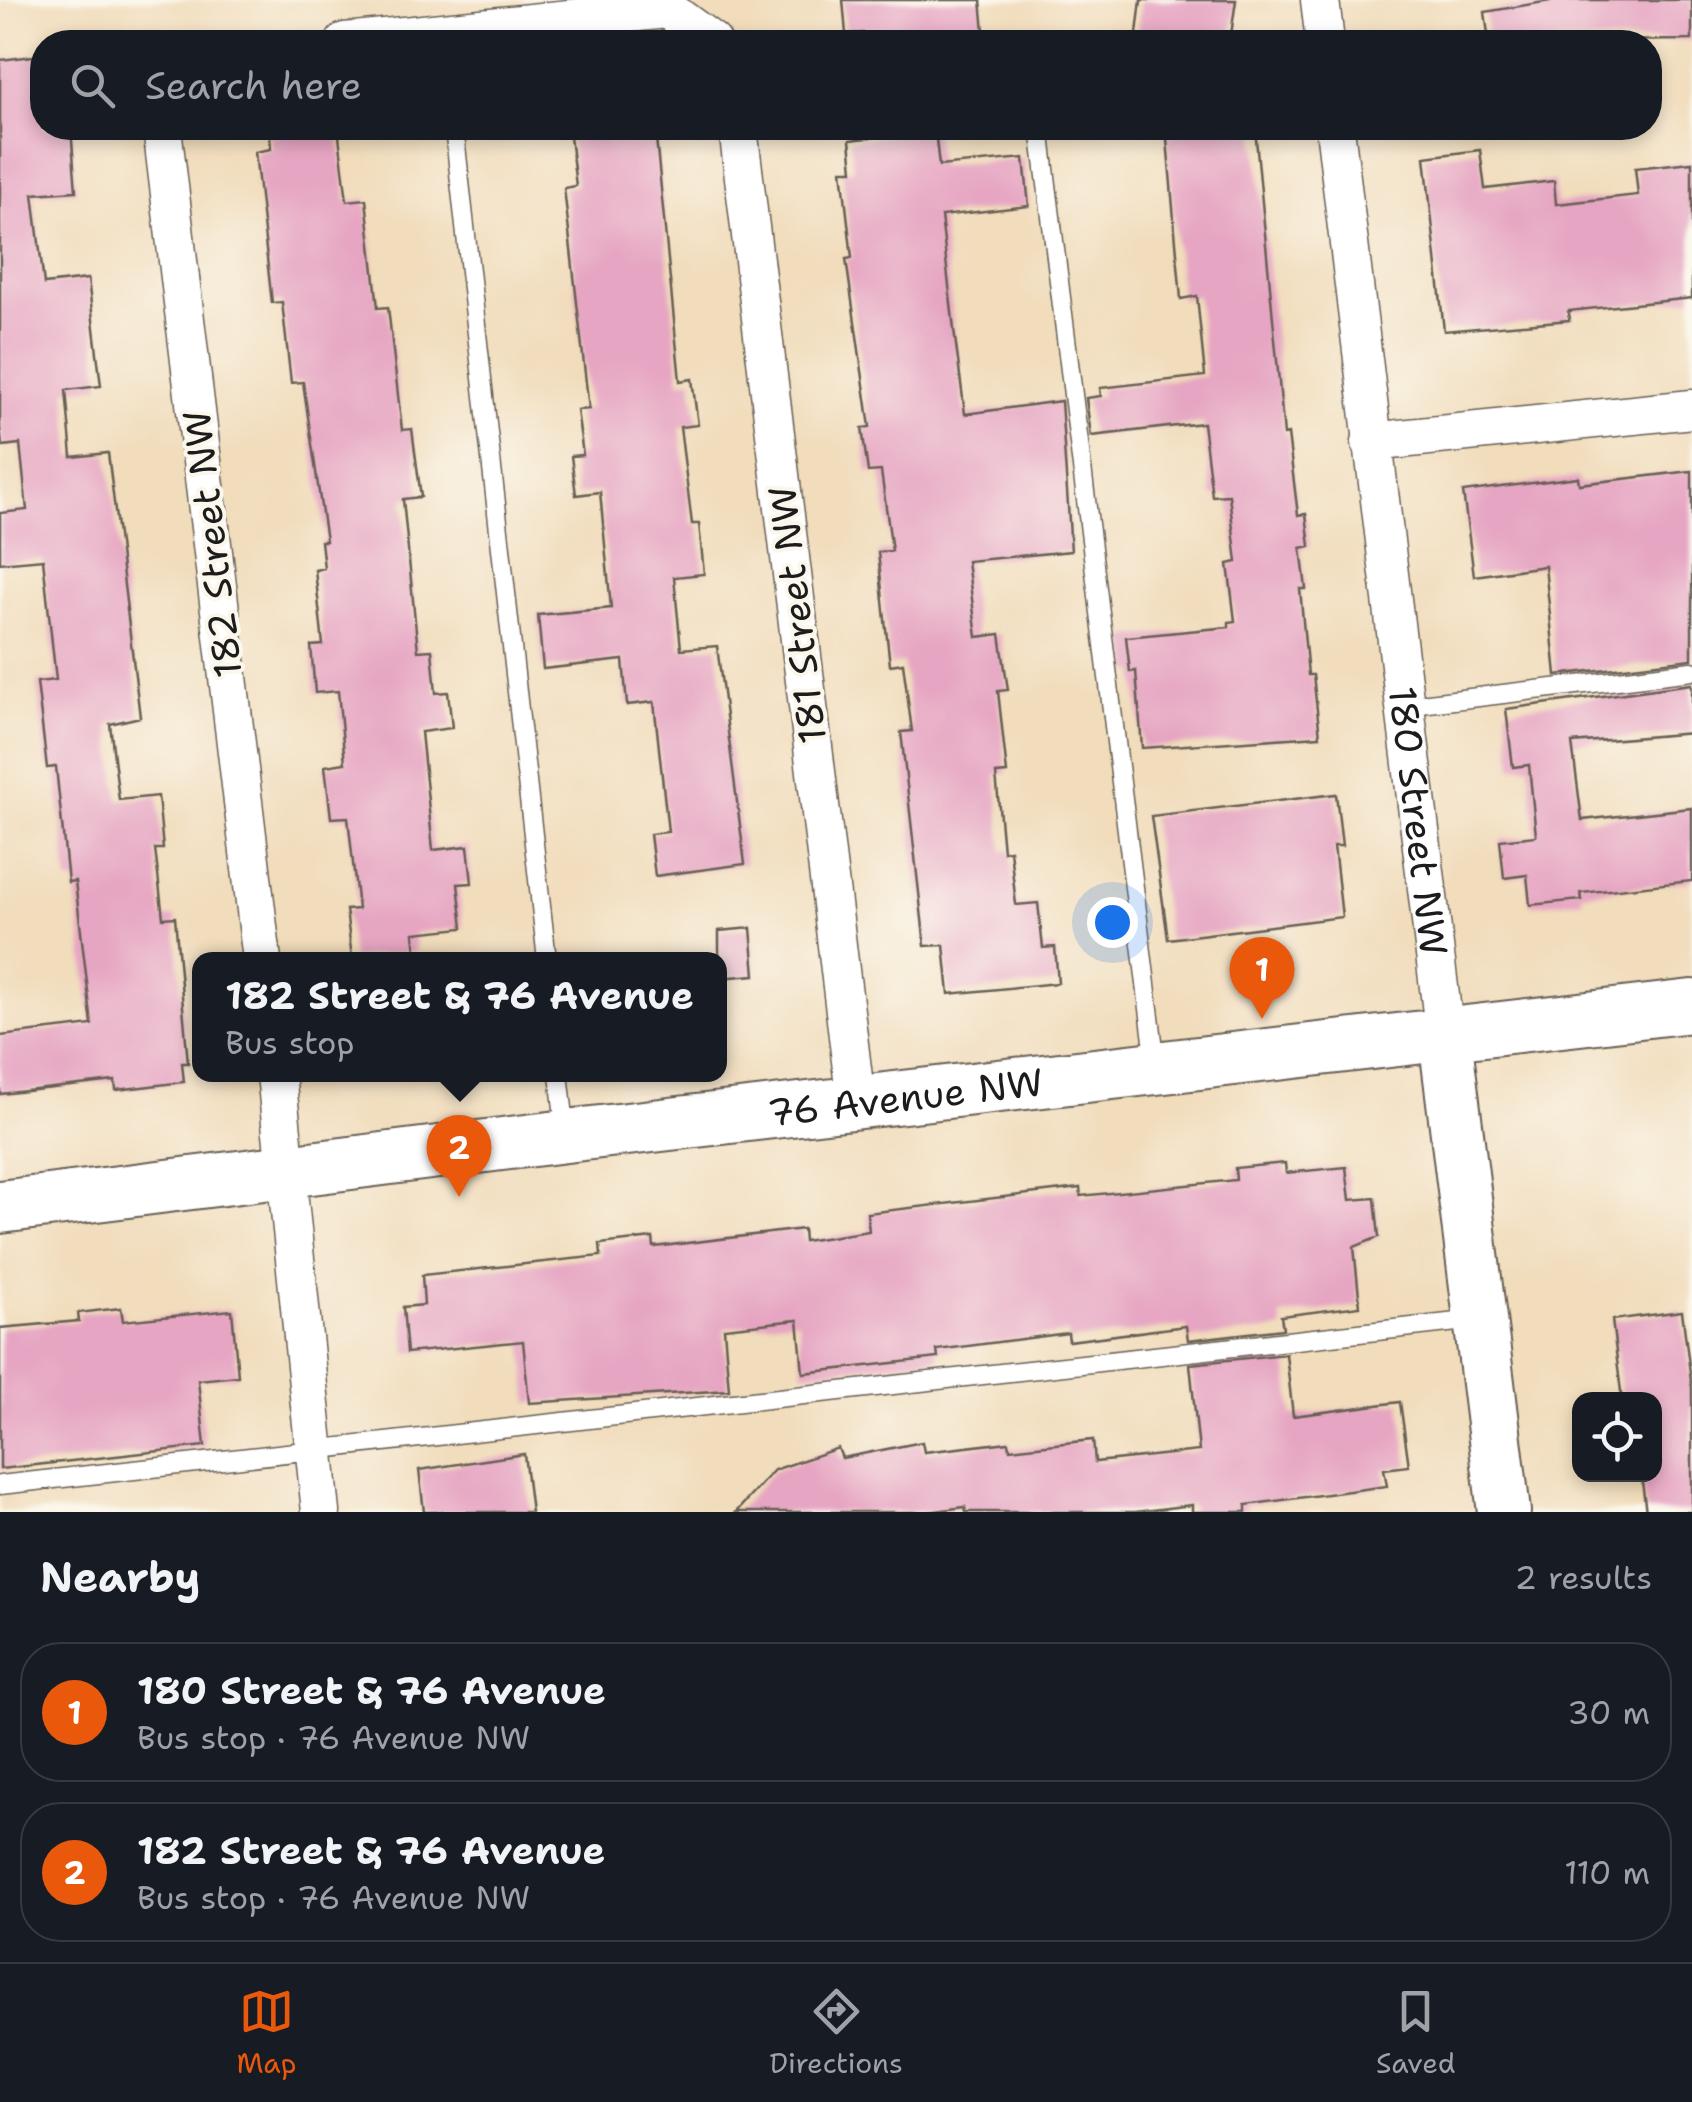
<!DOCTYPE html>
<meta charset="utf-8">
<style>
body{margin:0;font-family:"Shantell Sans",sans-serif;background:#242831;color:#f1f3f6}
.controls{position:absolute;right:30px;bottom:30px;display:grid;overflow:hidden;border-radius:20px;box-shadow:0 5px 15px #0003}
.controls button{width:90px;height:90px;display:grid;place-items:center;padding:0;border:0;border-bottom:2px solid #363941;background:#171b24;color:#f1f3f6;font:50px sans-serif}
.you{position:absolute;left:1112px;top:922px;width:35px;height:35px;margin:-25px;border:8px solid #fff;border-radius:50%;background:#1a73e8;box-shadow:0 0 0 15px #1a73e833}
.badge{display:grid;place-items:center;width:65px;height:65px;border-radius:50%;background:#ea580c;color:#fff;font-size:32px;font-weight:700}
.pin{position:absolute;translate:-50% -82px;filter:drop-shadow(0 2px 5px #0008)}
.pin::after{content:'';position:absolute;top:52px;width:35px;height:30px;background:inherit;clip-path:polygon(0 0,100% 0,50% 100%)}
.popup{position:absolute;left:192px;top:952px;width:535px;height:130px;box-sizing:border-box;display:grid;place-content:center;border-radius:20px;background:#171b24;filter:drop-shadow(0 2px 8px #0005);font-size:32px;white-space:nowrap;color:#9ea1a6}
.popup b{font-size:38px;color:#f1f3f6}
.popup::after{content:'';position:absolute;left:50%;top:100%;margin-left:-20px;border:20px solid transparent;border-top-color:#171b24}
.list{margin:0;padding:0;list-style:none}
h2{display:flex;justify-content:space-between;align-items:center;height:130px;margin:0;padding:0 40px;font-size:42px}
h2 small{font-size:32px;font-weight:400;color:#9ea1a6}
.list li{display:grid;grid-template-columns:65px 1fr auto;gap:30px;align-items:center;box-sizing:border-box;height:140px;margin:0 20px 20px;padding:0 20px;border:2px solid #363941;border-radius:40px}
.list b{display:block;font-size:38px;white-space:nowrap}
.list p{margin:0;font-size:32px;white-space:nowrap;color:#9ea1a6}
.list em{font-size:32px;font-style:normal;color:#9ea1a6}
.icon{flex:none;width:55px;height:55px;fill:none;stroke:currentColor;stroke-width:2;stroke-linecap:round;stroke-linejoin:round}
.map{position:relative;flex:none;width:1692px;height:1512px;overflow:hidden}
.search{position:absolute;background:#171b24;box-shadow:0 5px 15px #0003;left:30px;right:30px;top:30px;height:110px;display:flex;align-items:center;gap:25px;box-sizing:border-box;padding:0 35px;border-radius:40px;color:#9ea1a6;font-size:38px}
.sheet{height:450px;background:#171b24}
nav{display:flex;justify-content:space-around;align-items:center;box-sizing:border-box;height:140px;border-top:2px solid #363941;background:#171b24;font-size:28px;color:#9ea1a6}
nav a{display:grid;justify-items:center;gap:5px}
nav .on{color:#ea580c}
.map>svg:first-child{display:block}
.building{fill:#e6a5c2}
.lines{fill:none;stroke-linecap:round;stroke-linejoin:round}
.lane-casing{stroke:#675f54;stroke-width:21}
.street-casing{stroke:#675f54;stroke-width:41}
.secondary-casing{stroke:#675f54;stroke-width:56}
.lane{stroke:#fff;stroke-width:18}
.street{stroke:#fff;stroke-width:38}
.secondary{stroke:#fff;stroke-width:52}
.labels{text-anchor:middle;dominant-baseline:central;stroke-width:8;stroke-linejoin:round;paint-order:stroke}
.street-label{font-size:38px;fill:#1c1c1c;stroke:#fbf7ec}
</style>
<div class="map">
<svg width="1692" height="1512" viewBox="0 0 1692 1512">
<rect width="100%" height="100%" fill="#fbf7ec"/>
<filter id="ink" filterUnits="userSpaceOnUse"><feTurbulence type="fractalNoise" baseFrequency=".01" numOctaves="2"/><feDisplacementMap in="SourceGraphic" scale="20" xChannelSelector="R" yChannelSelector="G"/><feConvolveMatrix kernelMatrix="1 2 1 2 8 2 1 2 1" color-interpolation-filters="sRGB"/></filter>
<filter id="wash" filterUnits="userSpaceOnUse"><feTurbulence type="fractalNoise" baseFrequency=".0048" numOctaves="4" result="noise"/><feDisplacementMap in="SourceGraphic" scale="40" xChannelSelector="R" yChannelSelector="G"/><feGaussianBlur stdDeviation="2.25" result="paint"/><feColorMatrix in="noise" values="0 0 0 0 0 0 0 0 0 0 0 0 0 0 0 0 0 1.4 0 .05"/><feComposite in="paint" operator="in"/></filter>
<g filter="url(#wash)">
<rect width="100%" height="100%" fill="#f1dcbb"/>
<g id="blocks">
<path class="building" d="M843,0H981L985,42H864L863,33L846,34Z
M1141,0H1236L1230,42H1136Z
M1556,0H1692V40L1489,42L1485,12Z
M42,55V128H71L76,191L33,194L44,284L88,279L101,386L66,390L72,457L108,453L140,717L110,724L119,800L158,796L163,849H155L163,918L175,917L188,1063H182L184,1082L116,1090L115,1081L0,1094V1036L92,1025L75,881L68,882L56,767L47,768L37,682L56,680L43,559L0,563V513L27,510L20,444L2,446L0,428V60Z
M280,128H338L347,201L366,199L378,308L388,307L402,430L412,429L421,497L403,499L418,651L432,650L436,693L448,692L452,728L421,732L433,850L468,846L472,883L458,884L463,928L414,933L416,951L352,958L346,910L358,909L348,817L331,818L325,766L345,763L338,691L315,693L311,646L323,645L315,570L324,568L321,541H326L303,382L291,383L282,302L272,303L255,152L271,149L270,136L281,134Z
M569,128H655L680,381L692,379L698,425L680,427L692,524H699L704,574L674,577L681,649L717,646L745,864L655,876L650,834L668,832L654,702L627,705L623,660L543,669L538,615L611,608L600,492L576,495L571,456L583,455L577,410L589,409L564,188L576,186Z
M1166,128H1255L1284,435L1288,434L1298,515L1306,514L1310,546L1301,548L1306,589H1300L1308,675H1313L1320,736L1142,748L1136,671L1130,672L1126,637L1229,627V622L1235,621L1228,564L1237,562L1229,495L1212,496L1203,423L1091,436L1086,398L1101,396L1100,388L1205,376L1197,296L1181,299Z
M935,130L939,166L1024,158L1029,206L941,216L954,330L965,414L1061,401L1071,551L967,561L977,637L1000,634L1008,690L998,691L1007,773L996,774L1003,851L1010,850L1016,905L1038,903L1043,948L1055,947L1058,983L949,994L944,945L925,946L901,732L912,731L903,663L890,665L885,620L878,552L892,551L881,471L868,472L862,428L870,427L846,259L852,258L842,170H853L850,140Z
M1480,150L1485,189L1554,181L1556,204L1638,195L1635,168L1692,162V298L1568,311L1569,320L1444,331L1425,157Z
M1692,471V659L1556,675L1545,566L1474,576L1463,492L1578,477L1579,484Z
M1692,684V733L1572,743L1582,820L1692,808V881L1581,893L1582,900L1530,905L1527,875L1504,878L1500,840L1536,836L1529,765L1513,767L1506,709Z
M1336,794L1342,846H1334L1342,917L1168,939L1151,816Z
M751,928L755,975L719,978V931Z
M1285,1163L1286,1173L1346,1167L1350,1200L1375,1198L1379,1237L1354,1247L1360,1306L1281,1316L1283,1329L1188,1340L1186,1326L1069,1341L1068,1333L937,1350L938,1358L803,1373L798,1320L724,1328L729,1390L529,1403L523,1341L407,1353L403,1307L424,1305L422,1275L601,1256L600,1244L653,1238L654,1247L803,1229L804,1241L869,1231L867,1213L1080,1188L1081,1196L1236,1180L1235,1168Z
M121,1308L123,1321L232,1310L238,1376L198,1380L205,1446L0,1469V1328L79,1321L78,1313Z
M1682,1311L1692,1388V1512H1646L1641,1474H1654V1400H1622L1612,1320Z
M1286,1354L1293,1416L1400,1402L1409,1466L1384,1469L1387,1486L1246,1505V1512H1192V1505L1135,1512H966L965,1507L928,1512H736L774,1470L838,1448L842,1458L922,1442L924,1452L1009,1442L1010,1449L1093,1440L1095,1462L1199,1451L1190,1364Z
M524,1454L531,1512H424L419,1470Z"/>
</g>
</g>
<g filter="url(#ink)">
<use href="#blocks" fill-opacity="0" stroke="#675f54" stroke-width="2.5"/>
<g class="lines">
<defs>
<path id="lane" d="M454,128L547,960
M1040,128L1156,1065
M1404,706L1692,671
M559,1074L566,1134
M0,1485L1475,1320"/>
<g id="street">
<path d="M1320,0L1325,42"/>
<path d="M345,42L667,9L712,42"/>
<path d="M162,128L262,960"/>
<path d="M738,128L856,1102"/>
<path id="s1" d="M1335,128L1445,1037"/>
<path d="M1371,442L1692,409"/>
<path d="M276,1074L321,1512"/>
</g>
<g id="secondary">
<path d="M1445,1037L1504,1512"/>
<path id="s2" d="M0,1207L566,1136L1692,1006"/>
</g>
</defs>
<use href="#lane" class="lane-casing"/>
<use href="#street" class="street-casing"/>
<use href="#secondary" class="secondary-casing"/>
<use href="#lane" class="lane"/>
<use href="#street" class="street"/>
<use href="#secondary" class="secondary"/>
</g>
</g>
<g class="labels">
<g class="street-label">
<text transform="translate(212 544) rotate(-97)">182 Street NW</text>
<text transform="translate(797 615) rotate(-97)">181 Street NW</text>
<text stroke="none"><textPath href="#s1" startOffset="698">180 Street NW</textPath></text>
<text stroke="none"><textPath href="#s2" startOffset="912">76 Avenue NW</textPath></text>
</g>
</g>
</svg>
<div class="controls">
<button><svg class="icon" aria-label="locate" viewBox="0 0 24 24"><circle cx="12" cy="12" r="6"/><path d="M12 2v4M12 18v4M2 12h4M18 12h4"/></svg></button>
</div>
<div class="you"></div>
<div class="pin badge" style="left:1262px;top:1019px">1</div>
<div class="pin badge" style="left:459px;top:1197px">2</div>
<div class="popup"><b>182 Street &amp; 76 Avenue</b>Bus stop</div>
<div class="search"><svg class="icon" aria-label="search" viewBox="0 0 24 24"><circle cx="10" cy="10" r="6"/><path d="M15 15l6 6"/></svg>Search here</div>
</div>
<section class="sheet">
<h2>Nearby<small>2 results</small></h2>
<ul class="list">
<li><span class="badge">1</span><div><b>180 Street &amp; 76 Avenue</b><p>Bus stop · 76 Avenue NW</p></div><em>30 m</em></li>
<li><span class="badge">2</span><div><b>182 Street &amp; 76 Avenue</b><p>Bus stop · 76 Avenue NW</p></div><em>110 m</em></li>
</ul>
</section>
<nav>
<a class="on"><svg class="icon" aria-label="map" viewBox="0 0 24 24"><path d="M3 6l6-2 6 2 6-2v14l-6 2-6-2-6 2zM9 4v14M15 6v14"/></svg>Map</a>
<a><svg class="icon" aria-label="directions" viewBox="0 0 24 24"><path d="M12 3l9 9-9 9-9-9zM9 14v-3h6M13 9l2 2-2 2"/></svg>Directions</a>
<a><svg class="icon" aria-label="saved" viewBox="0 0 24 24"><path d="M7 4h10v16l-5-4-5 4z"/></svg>Saved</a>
</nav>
